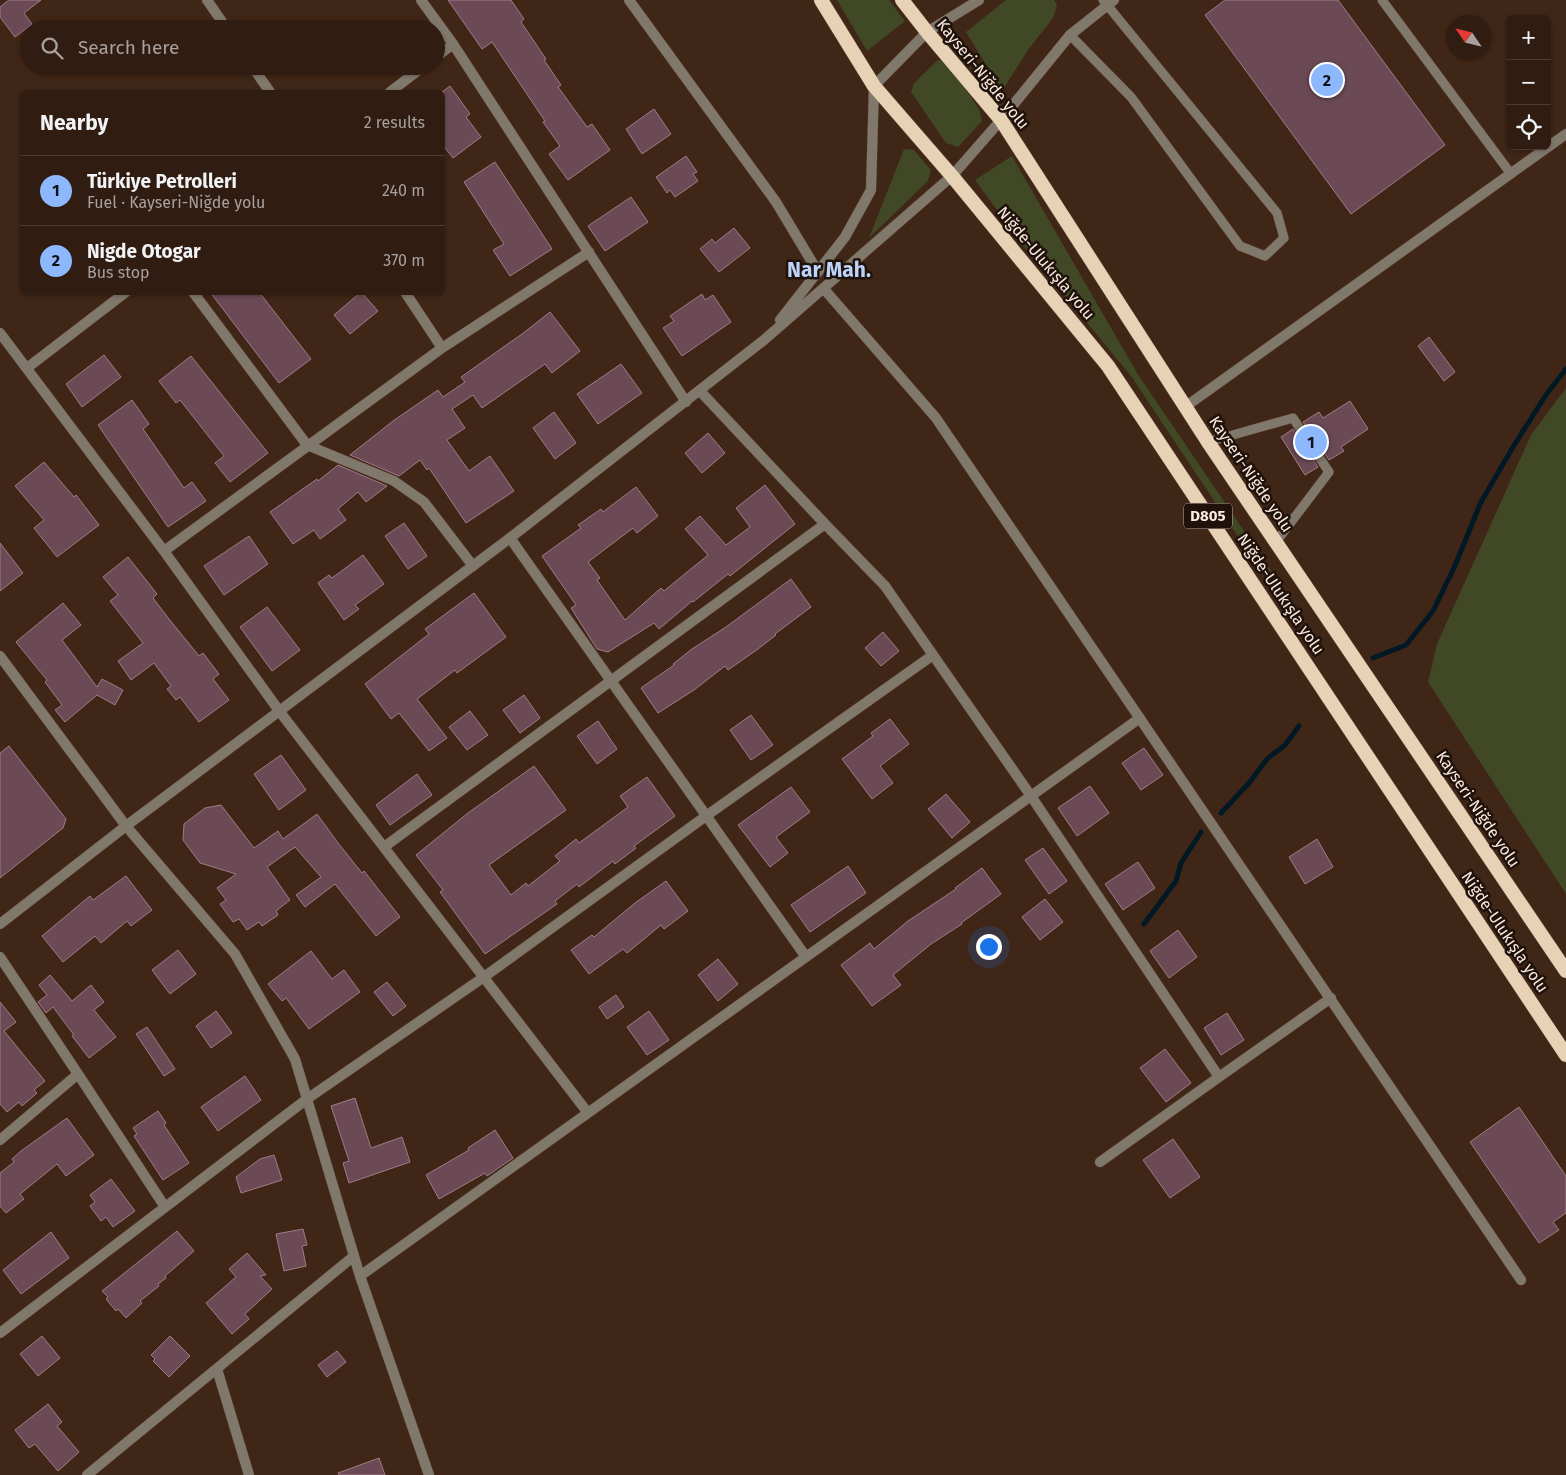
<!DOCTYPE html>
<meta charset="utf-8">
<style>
body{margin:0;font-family:"Fira Sans",sans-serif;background:#382519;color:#f1f3f6}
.controls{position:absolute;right:15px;top:15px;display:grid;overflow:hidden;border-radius:8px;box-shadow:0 1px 4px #0004}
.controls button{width:45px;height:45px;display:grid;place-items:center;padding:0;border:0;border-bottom:1px solid #4b3a30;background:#301c10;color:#f1f3f6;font:25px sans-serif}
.compass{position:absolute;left:1446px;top:15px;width:45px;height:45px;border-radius:50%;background:#301c10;box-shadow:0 1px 4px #0004;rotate:305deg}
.you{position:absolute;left:988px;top:946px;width:18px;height:18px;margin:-12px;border:4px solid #fff;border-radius:50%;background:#1a73e8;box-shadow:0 0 0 8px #1a73e833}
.badge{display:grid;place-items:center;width:32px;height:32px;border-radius:50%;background:#8eb8fd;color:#111;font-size:16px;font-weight:700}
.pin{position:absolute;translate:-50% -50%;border:2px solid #fff;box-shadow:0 1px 5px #0006}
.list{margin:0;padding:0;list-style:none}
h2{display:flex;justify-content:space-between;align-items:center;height:65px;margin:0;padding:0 20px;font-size:21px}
h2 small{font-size:16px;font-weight:400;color:#a8a19f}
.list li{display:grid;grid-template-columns:32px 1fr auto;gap:15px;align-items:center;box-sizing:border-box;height:70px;padding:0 20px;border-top:1px solid #4b3a30}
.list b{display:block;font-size:19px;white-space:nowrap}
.list p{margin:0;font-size:16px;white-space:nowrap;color:#a8a19f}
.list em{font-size:16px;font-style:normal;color:#a8a19f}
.icon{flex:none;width:28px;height:28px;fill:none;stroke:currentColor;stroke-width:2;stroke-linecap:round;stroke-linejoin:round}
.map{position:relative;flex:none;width:1566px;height:1475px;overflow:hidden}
.search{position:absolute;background:#301c10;box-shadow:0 1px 4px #0004;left:20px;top:20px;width:425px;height:55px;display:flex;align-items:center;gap:12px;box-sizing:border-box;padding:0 18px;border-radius:28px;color:#a8a19f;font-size:19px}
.panel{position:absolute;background:#301c10;box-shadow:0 1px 4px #0004;left:20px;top:90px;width:425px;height:205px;border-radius:8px}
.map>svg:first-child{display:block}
.green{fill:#404825}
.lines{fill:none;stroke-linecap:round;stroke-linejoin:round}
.stream{stroke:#011925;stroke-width:5}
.building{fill:#6b4a55;stroke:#a07b87}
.service-casing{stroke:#5a4132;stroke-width:10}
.minor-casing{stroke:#5a4132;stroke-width:11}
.tertiary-casing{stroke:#5a4132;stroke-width:11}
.trunk-casing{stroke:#5a4132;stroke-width:15}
.service{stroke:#81786c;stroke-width:9}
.minor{stroke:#81786c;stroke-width:10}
.tertiary{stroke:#81786c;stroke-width:10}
.trunk{stroke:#e7d2b6;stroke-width:14}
.labels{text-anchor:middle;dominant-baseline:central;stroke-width:5;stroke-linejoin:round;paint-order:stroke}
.shield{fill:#1e120b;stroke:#b9a9a0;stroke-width:1}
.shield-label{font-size:15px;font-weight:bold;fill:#fceae0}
.street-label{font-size:16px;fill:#fceae0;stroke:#1e120b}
.district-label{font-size:21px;font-weight:bold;fill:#bcd4fb;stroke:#1e120b}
</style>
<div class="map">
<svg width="1566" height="1475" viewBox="0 0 1566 1475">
<rect width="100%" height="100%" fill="#402616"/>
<path class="green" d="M837,0H889L905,21L867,51Z
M1006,0H1054L1057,5L1053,18L1028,50L1002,91L966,32Z
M938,60L947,62L979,109L982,121L958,147L946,143L911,92L914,83Z
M904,149L914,150L931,170L928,181L869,238Z
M1012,156L1137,373L1280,584L1273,589L1131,376L1022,244L975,180Z
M1566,388V894L1428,682L1437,644L1531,435Z"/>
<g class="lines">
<path class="stream" d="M1373,658L1406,645L1433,611L1454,568L1481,502L1513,447L1546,395L1566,369
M1221,813L1249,783L1267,759L1285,745L1299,726
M1144,924L1176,881L1181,863L1201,832"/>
</g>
<path class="building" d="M9,0H41L24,13L32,24L15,37L0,17V7Z
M448,0H511L524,19L521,22L546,59L544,60L561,85L558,87L587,127L592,124L610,150L568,180L549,154L560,146L543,122L545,121L492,42L482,49Z
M1225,0H1338L1445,145L1351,214L1205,15Z
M450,86L470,114L466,117L481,137L453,158L442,144V92Z
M654,109L671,134L642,154L626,129Z
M686,156L697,172L693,174L698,181L675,197L670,190L667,193L656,177Z
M495,162L552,249L510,276L493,250L504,244L464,182Z
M631,197L648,222L605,251L588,226Z
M734,228L750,248L719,272L700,249L712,239L715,243Z
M210,292H259L311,359L279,383Z
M361,292L378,311L350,334L334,315Z
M702,294L705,300L713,295L731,322L682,356L663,328L674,321L670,316Z
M550,312L580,351L552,373L545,364L482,408L473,395L452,409L465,428L447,440L469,471L490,456L514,491L466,523L429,468L427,470L420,460L399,476L350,455L393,421L438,390L443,397L465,382L461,377L522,334Z
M1429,337L1455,372L1444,381L1418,346Z
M104,355L121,377L82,407L66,384Z
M191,356L268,453L230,482L215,463L224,456L180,400L176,403L159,381Z
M621,364L642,393L598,424L577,394Z
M132,400L149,424L143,429L184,488L192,482L206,501L168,527L98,425Z
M1350,401L1368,429L1341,447L1344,451L1329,460L1303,422L1319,412L1323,418Z
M554,412L576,443L555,459L533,428Z
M1293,429L1318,467L1305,475L1281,437Z
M708,433L725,453L702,473L685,453Z
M44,462L74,497L76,495L99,525L57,557L34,528L44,520L15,486Z
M338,465L387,486L366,502L358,492L338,509L346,520L320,539L314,530L293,544L270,512L317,479L318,481Z
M765,485L795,524L730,576L728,574L693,602L692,601L659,629L654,623L608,652L597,649L571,608L576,605L542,556L581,528L578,525L601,509L603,512L636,487L658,516L637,533L633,528L588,562L600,578L597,580L625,620L661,588L664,591L708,555L685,529L700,516L726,545L750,527L736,508Z
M404,523L427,556L408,569L385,536Z
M249,536L268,564L224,595L204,566Z
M0,543L23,573L0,591Z
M363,555L384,584L355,605L359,609L344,620L318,583L329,575L332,578Z
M128,557L157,594L153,598L169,619L199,656L203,653L219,674L213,679L229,700L199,722L180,697L176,700L167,689L171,686L154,663L131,680L118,661L143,643L110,601L118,595L103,577Z
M791,579L811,607L775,634L776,635L758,649L728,670L725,666L694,690L658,713L641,688L674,665L673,664L692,649L726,627Z
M474,593L506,637L457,673L455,670L417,699L447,738L429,751L399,713L391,719L365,684L429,634L425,629Z
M63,603L81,625L62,640L97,687L102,679L123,690L115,705L97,695L65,722L55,710L62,705L45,682L47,680L16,642Z
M267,607L300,650L272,671L240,627Z
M883,632L899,651L881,666L865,648Z
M524,695L540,718L520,733L503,710Z
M470,711L488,735L467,750L449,727Z
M751,715L773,745L751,760L730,730Z
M890,719L909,744L880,766L893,783L872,799L842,759L873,736L871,733Z
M598,721L617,749L597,764L577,736Z
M9,746L66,819L63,828L0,878V753Z
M1144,748L1163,775L1141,790L1122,763Z
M281,755L306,790L279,810L254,774Z
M534,766L566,810L489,865L511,895L526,883L528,886L560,861L555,856L576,839L579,843L628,807L620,796L647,777L675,816L634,846L636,848L615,864L613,861L579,887L577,884L555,901L557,904L485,954L440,892L443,890L416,855L468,813Z
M417,774L432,795L390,825L376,805Z
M1090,786L1109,813L1077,836L1058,808Z
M791,787L810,812L776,837L788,853L770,867L738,825Z
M946,794L970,822L952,838L928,809Z
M221,805L254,848L278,831L283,839L317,814L338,843L362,873L364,871L400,917L376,936L335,884L305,907L296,895L321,877L295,847L267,867L290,900L276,911L278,915L262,926L259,922L247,930L239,919L233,922L220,904L226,900L217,888L236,874L200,863L183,840L184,824L205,808Z
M1317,839L1333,867L1305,884L1289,857Z
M1043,848L1067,881L1049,894L1025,860Z
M1138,862L1155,888L1123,910L1105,884Z
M848,866L866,893L810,932L791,905Z
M982,868L1001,894L961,923L962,924L931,944L893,975L901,985L872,1006L841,965L870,943L874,949L908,921L956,889L955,888Z
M126,876L152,910L131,926L127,921L101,943L95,936L63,962L42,936L90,896L93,900Z
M666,881L688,911L664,929L661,925L627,953L623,949L589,974L571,950L592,935L594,937L635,903Z
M1045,899L1063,922L1040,940L1022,917Z
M1178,930L1197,957L1169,978L1150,951Z
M178,950L196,974L170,994L152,970Z
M311,951L332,979L344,970L360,992L309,1029L286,998L282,1001L268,984Z
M718,959L738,984L718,1001L698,975Z
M50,975L72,1001L91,985L104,1002L94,1010L116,1037L89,1058L72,1036L74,1035L53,1007L46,1013L38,1002L47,995L39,985Z
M387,982L406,1006L393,1016L374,992Z
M616,995L624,1007L607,1019L599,1007Z
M0,1002L16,1022L4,1031L45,1081L34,1090L37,1093L22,1106L19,1102L7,1112L0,1104Z
M216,1011L232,1033L211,1048L196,1026Z
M649,1011L669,1040L647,1055L627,1027Z
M1227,1013L1244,1040L1221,1055L1204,1028Z
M147,1027L175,1069L164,1076L136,1034Z
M1165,1049L1191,1083L1166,1102L1140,1068Z
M245,1076L261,1100L218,1131L201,1107Z
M355,1098L371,1148L402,1137L410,1162L349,1183L343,1163L349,1161L331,1106Z
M1519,1107L1566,1176V1213L1553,1222L1559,1230L1539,1243L1470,1142Z
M158,1111L166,1123L164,1125L189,1163L163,1180L134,1136L137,1134L133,1128Z
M67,1118L94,1155L66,1176L57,1164L20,1194L24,1199L6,1213L0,1206V1173L14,1162L12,1159L21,1151Z
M495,1130L513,1158L487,1176L485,1173L439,1199L426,1175L469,1150L468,1148Z
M1173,1139L1200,1177L1170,1198L1143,1160Z
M274,1155L282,1180L241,1193L236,1177L260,1159Z
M111,1179L135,1211L113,1227L106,1217L101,1221L90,1206L95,1202L90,1195Z
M303,1229L307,1245L302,1246L306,1266L284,1271L276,1234Z
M177,1231L194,1251L165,1276L166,1278L158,1284L159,1286L140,1301L142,1303L126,1318L118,1309L116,1311L106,1299L108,1297L102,1291Z
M51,1232L69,1258L21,1294L3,1270Z
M247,1253L266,1275L260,1276L272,1289L245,1314L249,1319L232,1334L206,1303L236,1277L229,1269Z
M42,1336L60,1358L38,1376L20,1354Z
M170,1336L190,1356L169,1377L153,1361L155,1359L151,1355Z
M337,1351L346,1362L327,1377L318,1365Z
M48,1404L62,1422L57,1426L79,1452L58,1471L35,1444L29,1448L15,1430Z
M379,1458L385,1475H339L338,1473Z"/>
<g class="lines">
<defs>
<path id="service" d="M1382,0L1511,174
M1070,35L1131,97L1240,246L1265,256L1284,238L1277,213L1103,0
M1208,442L1293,418L1329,472L1276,542"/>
<path id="minor" d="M207,0L227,29
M421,0L453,44L686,402
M629,0L776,202L818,272
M927,32L979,0
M436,57L453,44
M252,66L270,92
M390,92L424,66
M1001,120L1070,35L1114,0
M824,289L936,418L1521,1280
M193,292L307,445L394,481L424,502L473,566
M0,333L164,551L280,712L588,1113
M442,348L589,252
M27,368L126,292
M700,391L825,524
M1185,407L1566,134
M510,538L806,957
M164,551L442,348L405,292
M126,826L235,954L295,1059L360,1276L429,1475
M384,847L825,524L885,586L933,655
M0,957L78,1074L0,1140
M78,1074L165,1207
M1219,1077L1331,998
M360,1276L1140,718
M0,1333L307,1099L484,977L706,816L933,655L1031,796L1219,1077L1100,1162
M217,1369L249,1475
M87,1475L354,1256"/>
<path id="tertiary" d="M780,320L845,237L871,190L874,86L927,32
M0,656L126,826
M0,924L126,826L510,538L764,340L952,176L1001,120"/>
<path id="trunk" d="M821,0L874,86L952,176L1108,366L1566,1055
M902,0L927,32L1001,120L1208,442L1566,971"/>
</defs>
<use href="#service" class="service-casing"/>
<use href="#minor" class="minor-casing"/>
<use href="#tertiary" class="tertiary-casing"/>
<use href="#trunk" class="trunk-casing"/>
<use href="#service" class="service"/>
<use href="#minor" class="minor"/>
<use href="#tertiary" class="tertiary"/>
<use href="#trunk" class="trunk"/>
</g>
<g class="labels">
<rect class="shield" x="1184" y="503.5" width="48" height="25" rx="4"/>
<g class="shield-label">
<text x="1208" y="516">D805</text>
</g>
<g class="street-label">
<text transform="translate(983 74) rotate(51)">Kayseri-Niğde yolu</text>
<text transform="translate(1046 263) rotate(50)">Niğde-Ulukışla yolu</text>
<text transform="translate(1251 474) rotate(56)">Kayseri-Niğde yolu</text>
<text transform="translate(1281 594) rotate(56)">Niğde-Ulukışla yolu</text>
<text transform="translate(1478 809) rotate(56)">Kayseri-Niğde yolu</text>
<text transform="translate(1505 932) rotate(56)">Niğde-Ulukışla yolu</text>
</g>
<g class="district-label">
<text x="829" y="270">Nar Mah.</text>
</g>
</g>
</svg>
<div class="controls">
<button>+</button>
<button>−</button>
<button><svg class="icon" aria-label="locate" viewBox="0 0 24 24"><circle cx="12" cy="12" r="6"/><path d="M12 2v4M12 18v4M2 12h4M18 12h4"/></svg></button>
</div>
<svg class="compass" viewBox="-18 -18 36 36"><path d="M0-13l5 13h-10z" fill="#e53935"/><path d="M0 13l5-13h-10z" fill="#a8a19f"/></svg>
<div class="you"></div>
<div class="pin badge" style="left:1311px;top:442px">1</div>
<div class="pin badge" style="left:1327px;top:80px">2</div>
<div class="search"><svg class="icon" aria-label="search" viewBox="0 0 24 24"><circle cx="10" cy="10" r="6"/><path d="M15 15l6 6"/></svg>Search here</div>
<section class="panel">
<h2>Nearby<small>2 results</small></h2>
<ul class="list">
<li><span class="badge">1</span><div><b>Türkiye Petrolleri</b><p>Fuel · Kayseri-Niğde yolu</p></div><em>240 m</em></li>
<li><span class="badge">2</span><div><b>Nigde Otogar</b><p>Bus stop</p></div><em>370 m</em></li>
</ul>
</section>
</div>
